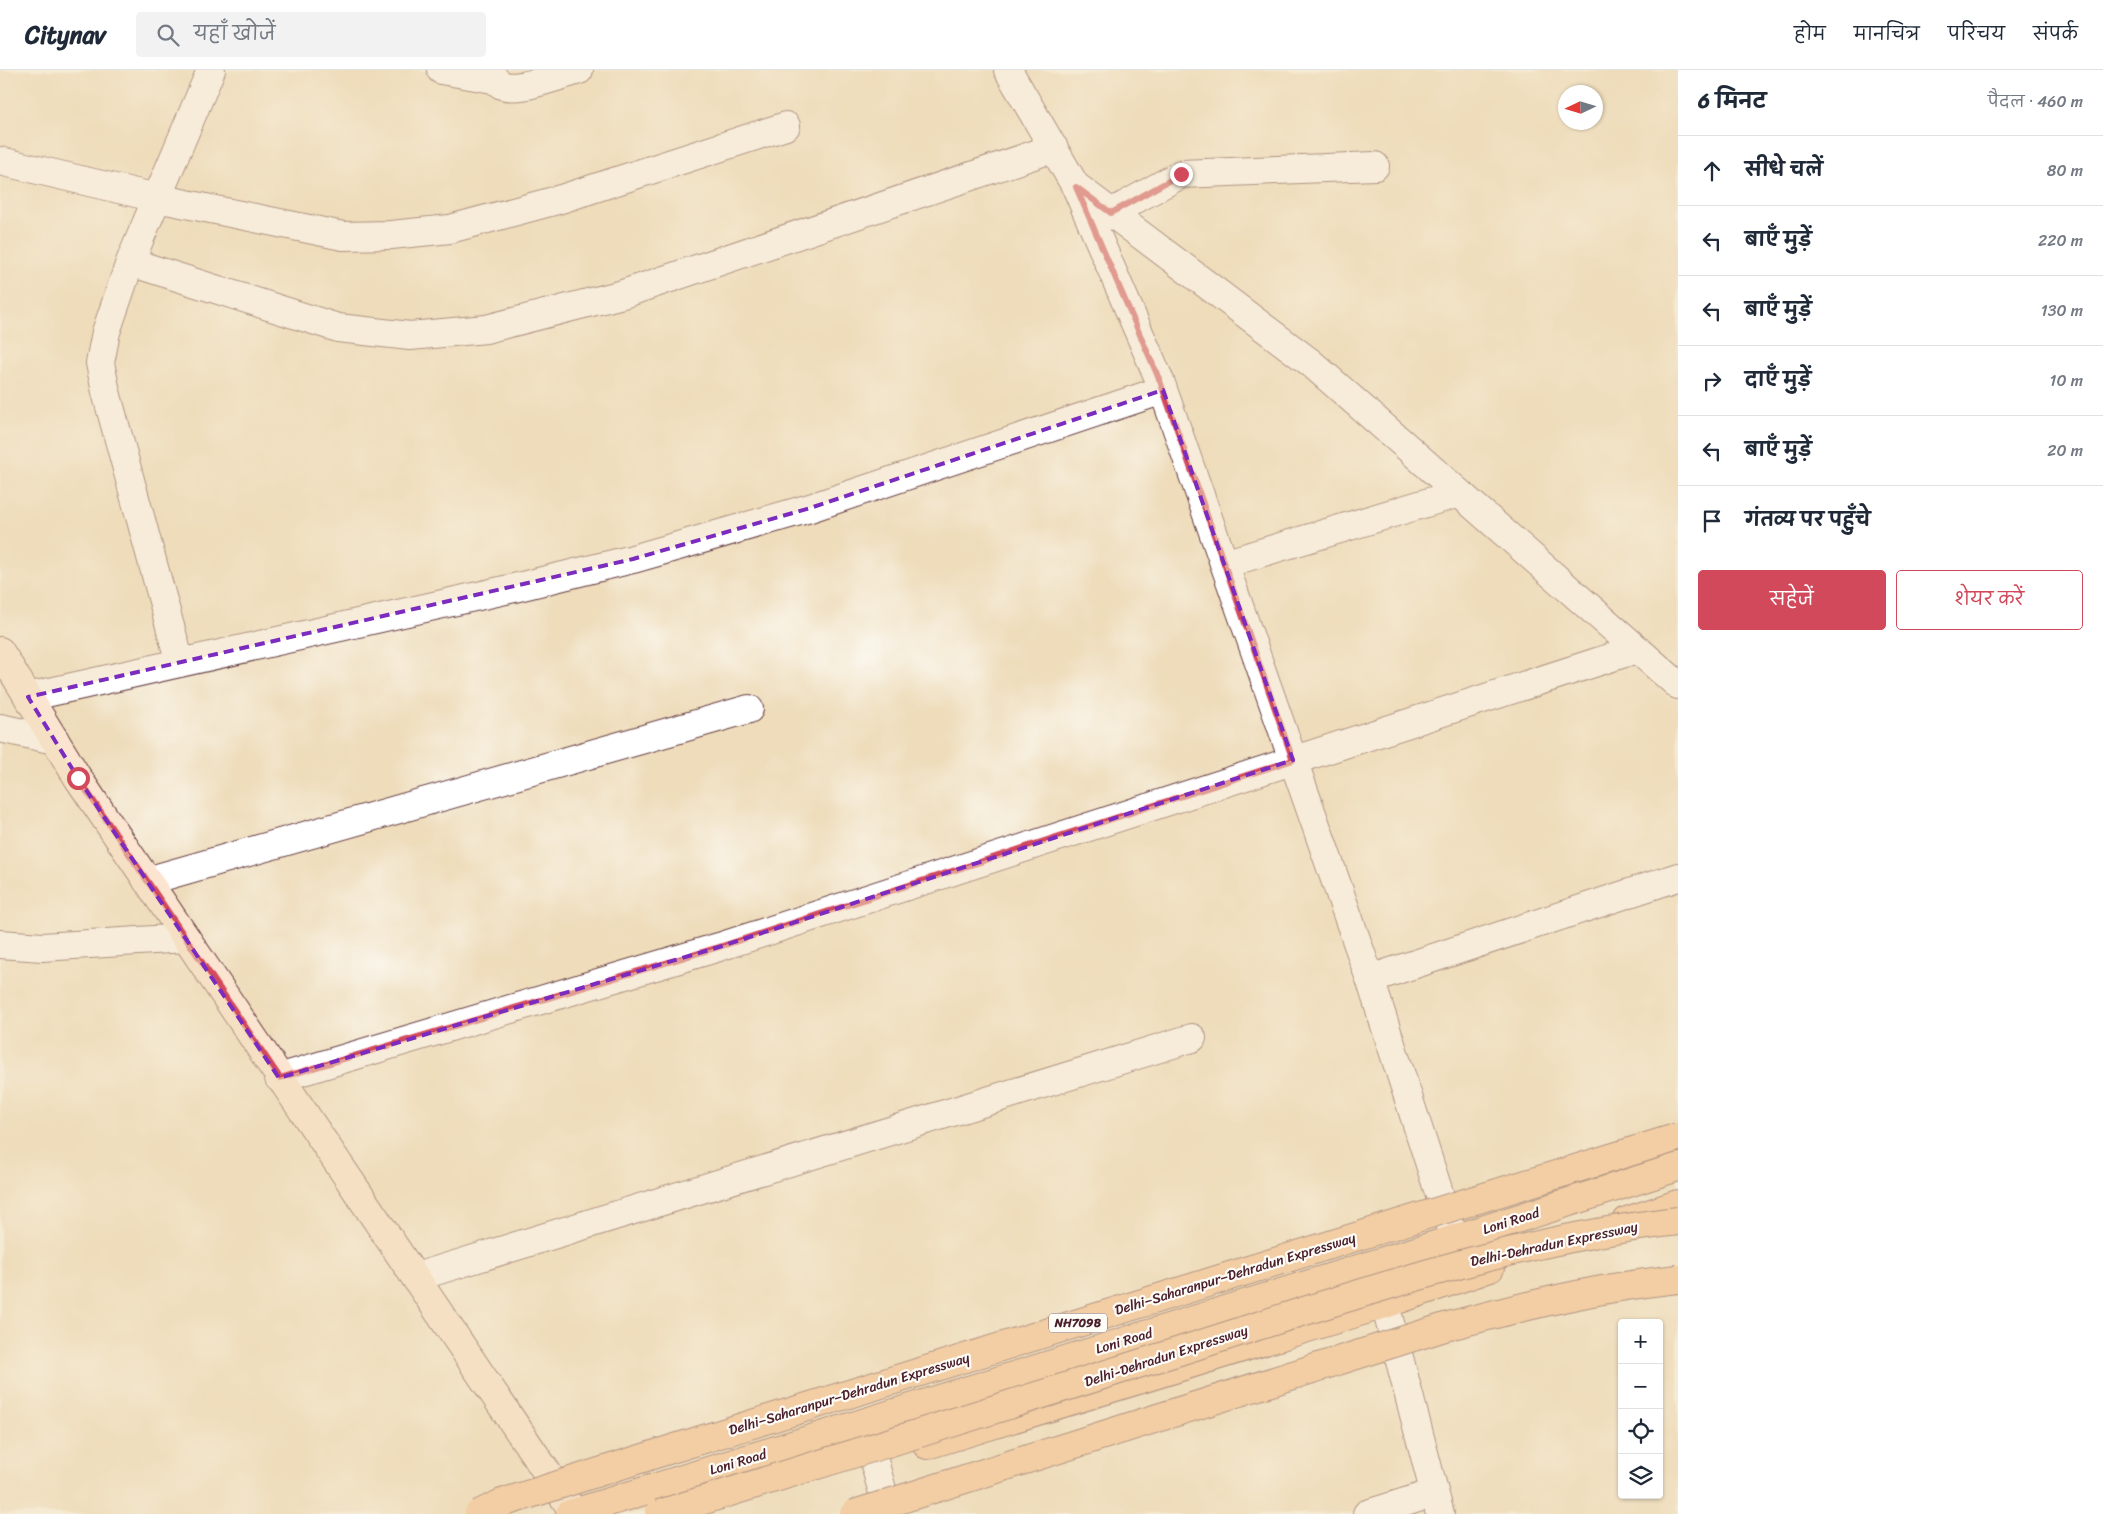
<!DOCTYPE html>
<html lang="hi">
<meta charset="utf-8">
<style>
body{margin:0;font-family:Sriracha,"Playpen Sans Deva",sans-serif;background:#f2f2f3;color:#1f2937}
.controls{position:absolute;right:15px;bottom:15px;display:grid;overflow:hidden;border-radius:5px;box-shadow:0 1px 4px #0004}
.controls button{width:45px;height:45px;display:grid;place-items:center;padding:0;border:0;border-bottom:1px solid #e0e1e3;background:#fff;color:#1f2937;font:25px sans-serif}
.compass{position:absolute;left:1558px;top:15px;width:45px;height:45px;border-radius:50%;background:#fff;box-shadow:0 1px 4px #0004;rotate:266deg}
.stop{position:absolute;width:15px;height:15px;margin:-11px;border:4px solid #d1495b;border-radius:50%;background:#fff}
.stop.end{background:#d1495b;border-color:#fff;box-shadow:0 1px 5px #0008}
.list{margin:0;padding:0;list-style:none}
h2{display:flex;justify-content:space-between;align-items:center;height:65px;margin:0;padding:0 20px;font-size:21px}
h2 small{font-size:16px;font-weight:400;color:#747a83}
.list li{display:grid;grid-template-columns:32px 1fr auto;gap:15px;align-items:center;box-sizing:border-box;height:70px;padding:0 20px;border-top:1px solid #e0e1e3}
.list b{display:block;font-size:19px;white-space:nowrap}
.list em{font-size:16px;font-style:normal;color:#747a83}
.actions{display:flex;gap:10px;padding:15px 20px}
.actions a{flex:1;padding:11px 0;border:1px solid #d1495b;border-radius:5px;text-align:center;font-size:18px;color:#d1495b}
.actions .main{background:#d1495b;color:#fff}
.icon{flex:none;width:28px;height:28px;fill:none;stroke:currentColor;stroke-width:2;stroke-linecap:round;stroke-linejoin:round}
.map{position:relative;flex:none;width:1678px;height:1444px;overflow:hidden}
header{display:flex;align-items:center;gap:30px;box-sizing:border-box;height:70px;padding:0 25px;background:#fff;border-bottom:1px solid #e0e1e3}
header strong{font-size:24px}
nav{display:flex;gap:28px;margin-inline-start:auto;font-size:18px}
.search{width:350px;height:45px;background:#f2f2f3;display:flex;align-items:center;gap:12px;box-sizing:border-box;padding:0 18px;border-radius:5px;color:#747a83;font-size:19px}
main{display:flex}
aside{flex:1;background:#fff}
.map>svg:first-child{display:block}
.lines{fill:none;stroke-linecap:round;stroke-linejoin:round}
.street-casing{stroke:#633b40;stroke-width:30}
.secondary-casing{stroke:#633b40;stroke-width:30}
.highway-casing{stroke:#633b40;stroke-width:30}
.street{stroke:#fff;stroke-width:28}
.secondary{stroke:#fce5d0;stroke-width:28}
.highway{stroke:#f8bd89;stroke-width:28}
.highway-bridge-casing{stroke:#633b40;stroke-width:30;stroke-linecap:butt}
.highway-bridge{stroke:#f8bd89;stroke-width:28}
.route{stroke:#d1495b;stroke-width:6}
.marked{fill:none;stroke:#7b2cbf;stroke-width:4;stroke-dasharray:10 6;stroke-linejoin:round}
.labels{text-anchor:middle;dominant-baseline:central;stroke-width:4.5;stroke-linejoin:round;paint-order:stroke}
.shield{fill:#fdfcf7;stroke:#806168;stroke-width:1}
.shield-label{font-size:12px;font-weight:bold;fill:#4a1f2b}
.street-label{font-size:14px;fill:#4a1f2b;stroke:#fdfcf7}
</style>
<header>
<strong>Citynav</strong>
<div class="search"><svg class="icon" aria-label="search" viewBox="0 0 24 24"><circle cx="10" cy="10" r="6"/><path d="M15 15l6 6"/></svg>यहाँ खोजें</div>
<nav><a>होम</a><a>मानचित्र</a><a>परिचय</a><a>संपर्क</a></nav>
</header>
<main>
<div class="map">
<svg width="1678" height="1444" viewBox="0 0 1678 1444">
<rect width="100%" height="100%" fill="#fdfcf7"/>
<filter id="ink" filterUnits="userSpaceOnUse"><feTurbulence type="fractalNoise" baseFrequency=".02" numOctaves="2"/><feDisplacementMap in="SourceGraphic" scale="10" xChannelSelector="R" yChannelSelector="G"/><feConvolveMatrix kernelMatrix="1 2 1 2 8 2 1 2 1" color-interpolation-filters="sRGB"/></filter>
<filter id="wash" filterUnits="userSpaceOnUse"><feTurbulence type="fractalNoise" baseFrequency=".0096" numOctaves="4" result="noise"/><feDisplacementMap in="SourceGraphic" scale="20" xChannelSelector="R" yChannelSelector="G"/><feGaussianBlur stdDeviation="1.12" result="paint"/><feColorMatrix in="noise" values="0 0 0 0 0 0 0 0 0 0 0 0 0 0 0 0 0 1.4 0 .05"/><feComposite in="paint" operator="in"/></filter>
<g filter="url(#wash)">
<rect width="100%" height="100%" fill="#eedcba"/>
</g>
<g filter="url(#ink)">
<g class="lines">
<defs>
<path id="street" d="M441,0L493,9
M490,0C493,7 495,11 502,15C518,22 561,5 579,0
M1008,0L1076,117L1160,311L1370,909L1454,1169
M0,91L157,128L343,166L391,165L450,159L561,129L786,56
M1077,117L1311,293L1678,615
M1111,143L1181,104L1375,96
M130,192L338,258L410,266L486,259L623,224L1054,78
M1224,494L1459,423
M180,593L106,322L100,293L106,262L130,192L211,0
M28,627L514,518L633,489L810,438L1163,320
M0,658L55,670
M147,811L749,639
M0,874L42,877L186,868
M1370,909L1678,807
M279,1008L719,877L1637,579
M416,1207L1192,968
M1385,1234L1440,1444
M874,1391L889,1444
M1367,1444L1434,1423"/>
<path id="secondary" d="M0,581L78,708L575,1444"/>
<path id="highway" d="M1627,1151L1678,1134
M927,1375L1385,1234L1490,1198
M570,1444L1454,1169L1678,1097"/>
</defs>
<use href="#street" class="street-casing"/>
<use href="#secondary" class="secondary-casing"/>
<use href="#highway" class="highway-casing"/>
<use href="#street" class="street"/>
<use href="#secondary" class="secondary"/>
<use href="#highway" class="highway"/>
<defs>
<path id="highway-bridge" d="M479,1444L502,1433L662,1382L1678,1067
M659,1444C836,1389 1012,1335 1189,1278C1350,1227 1509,1170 1678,1151
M854,1444L1445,1257C1521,1237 1599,1217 1678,1209"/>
</defs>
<use href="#highway-bridge" class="highway-bridge-casing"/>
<use href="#highway-bridge" class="highway-bridge"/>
</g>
</g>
<g class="lines" filter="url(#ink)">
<path class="route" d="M78,708L280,1008L719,877L1293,690L1160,311L1076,117L1111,143L1181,104"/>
</g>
<path d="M0 0H1678V1444H0ZM1163,320L1293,690L719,877L279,1008L78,708L28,627L633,489L810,438Z" fill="#eedcba" fill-opacity=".55" fill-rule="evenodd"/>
<path class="marked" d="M1163,320L1293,690L719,877L279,1008L78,708L28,627L633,489L810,438Z"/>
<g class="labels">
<rect class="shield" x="1049" y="1243.5" width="58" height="19" rx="4"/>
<g class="shield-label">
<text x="1078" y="1253">NH709B</text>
</g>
<g class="street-label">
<text transform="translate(1511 1151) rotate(-18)">Loni Road</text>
<text transform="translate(1554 1174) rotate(-12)">Delhi-Dehradun Expressway</text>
<text transform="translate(1235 1204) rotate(-17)">Delhi–Saharanpur–Dehradun Expressway</text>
<text transform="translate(1124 1271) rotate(-17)">Loni Road</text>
<text transform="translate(1166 1286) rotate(-18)">Delhi-Dehradun Expressway</text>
<text transform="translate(849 1324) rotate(-17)">Delhi–Saharanpur–Dehradun Expressway</text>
<text transform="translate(738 1392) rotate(-17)">Loni Road</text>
</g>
</g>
</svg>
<div class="controls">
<button>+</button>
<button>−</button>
<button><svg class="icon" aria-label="locate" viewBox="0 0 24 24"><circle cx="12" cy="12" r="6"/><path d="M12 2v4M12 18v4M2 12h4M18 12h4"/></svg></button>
<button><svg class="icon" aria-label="layers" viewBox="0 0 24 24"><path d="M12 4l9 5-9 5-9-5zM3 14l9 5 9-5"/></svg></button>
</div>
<svg class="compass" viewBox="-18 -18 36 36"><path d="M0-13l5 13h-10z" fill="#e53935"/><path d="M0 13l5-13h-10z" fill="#747a83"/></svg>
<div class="stop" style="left:78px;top:708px"></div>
<div class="stop end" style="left:1181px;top:104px"></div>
</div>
<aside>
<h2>6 मिनट<small>पैदल · 460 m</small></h2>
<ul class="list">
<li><svg class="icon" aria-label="ahead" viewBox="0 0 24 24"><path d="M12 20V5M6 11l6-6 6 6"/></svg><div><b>सीधे चलें</b></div><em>80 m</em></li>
<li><svg class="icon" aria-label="left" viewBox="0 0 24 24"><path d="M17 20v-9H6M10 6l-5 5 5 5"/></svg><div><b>बाएँ मुड़ें</b></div><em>220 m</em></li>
<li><svg class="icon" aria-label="left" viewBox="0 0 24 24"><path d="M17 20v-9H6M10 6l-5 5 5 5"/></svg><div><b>बाएँ मुड़ें</b></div><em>130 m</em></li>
<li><svg class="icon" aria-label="right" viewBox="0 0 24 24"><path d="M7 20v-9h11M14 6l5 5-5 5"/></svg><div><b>दाएँ मुड़ें</b></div><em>10 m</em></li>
<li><svg class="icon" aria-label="left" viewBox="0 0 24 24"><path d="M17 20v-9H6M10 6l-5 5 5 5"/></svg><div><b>बाएँ मुड़ें</b></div><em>20 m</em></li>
<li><svg class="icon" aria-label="arrive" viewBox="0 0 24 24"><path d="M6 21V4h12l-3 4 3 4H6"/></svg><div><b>गंतव्य पर पहुँचे</b></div></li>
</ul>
<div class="actions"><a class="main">सहेजें</a><a>शेयर करें</a></div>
</aside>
</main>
